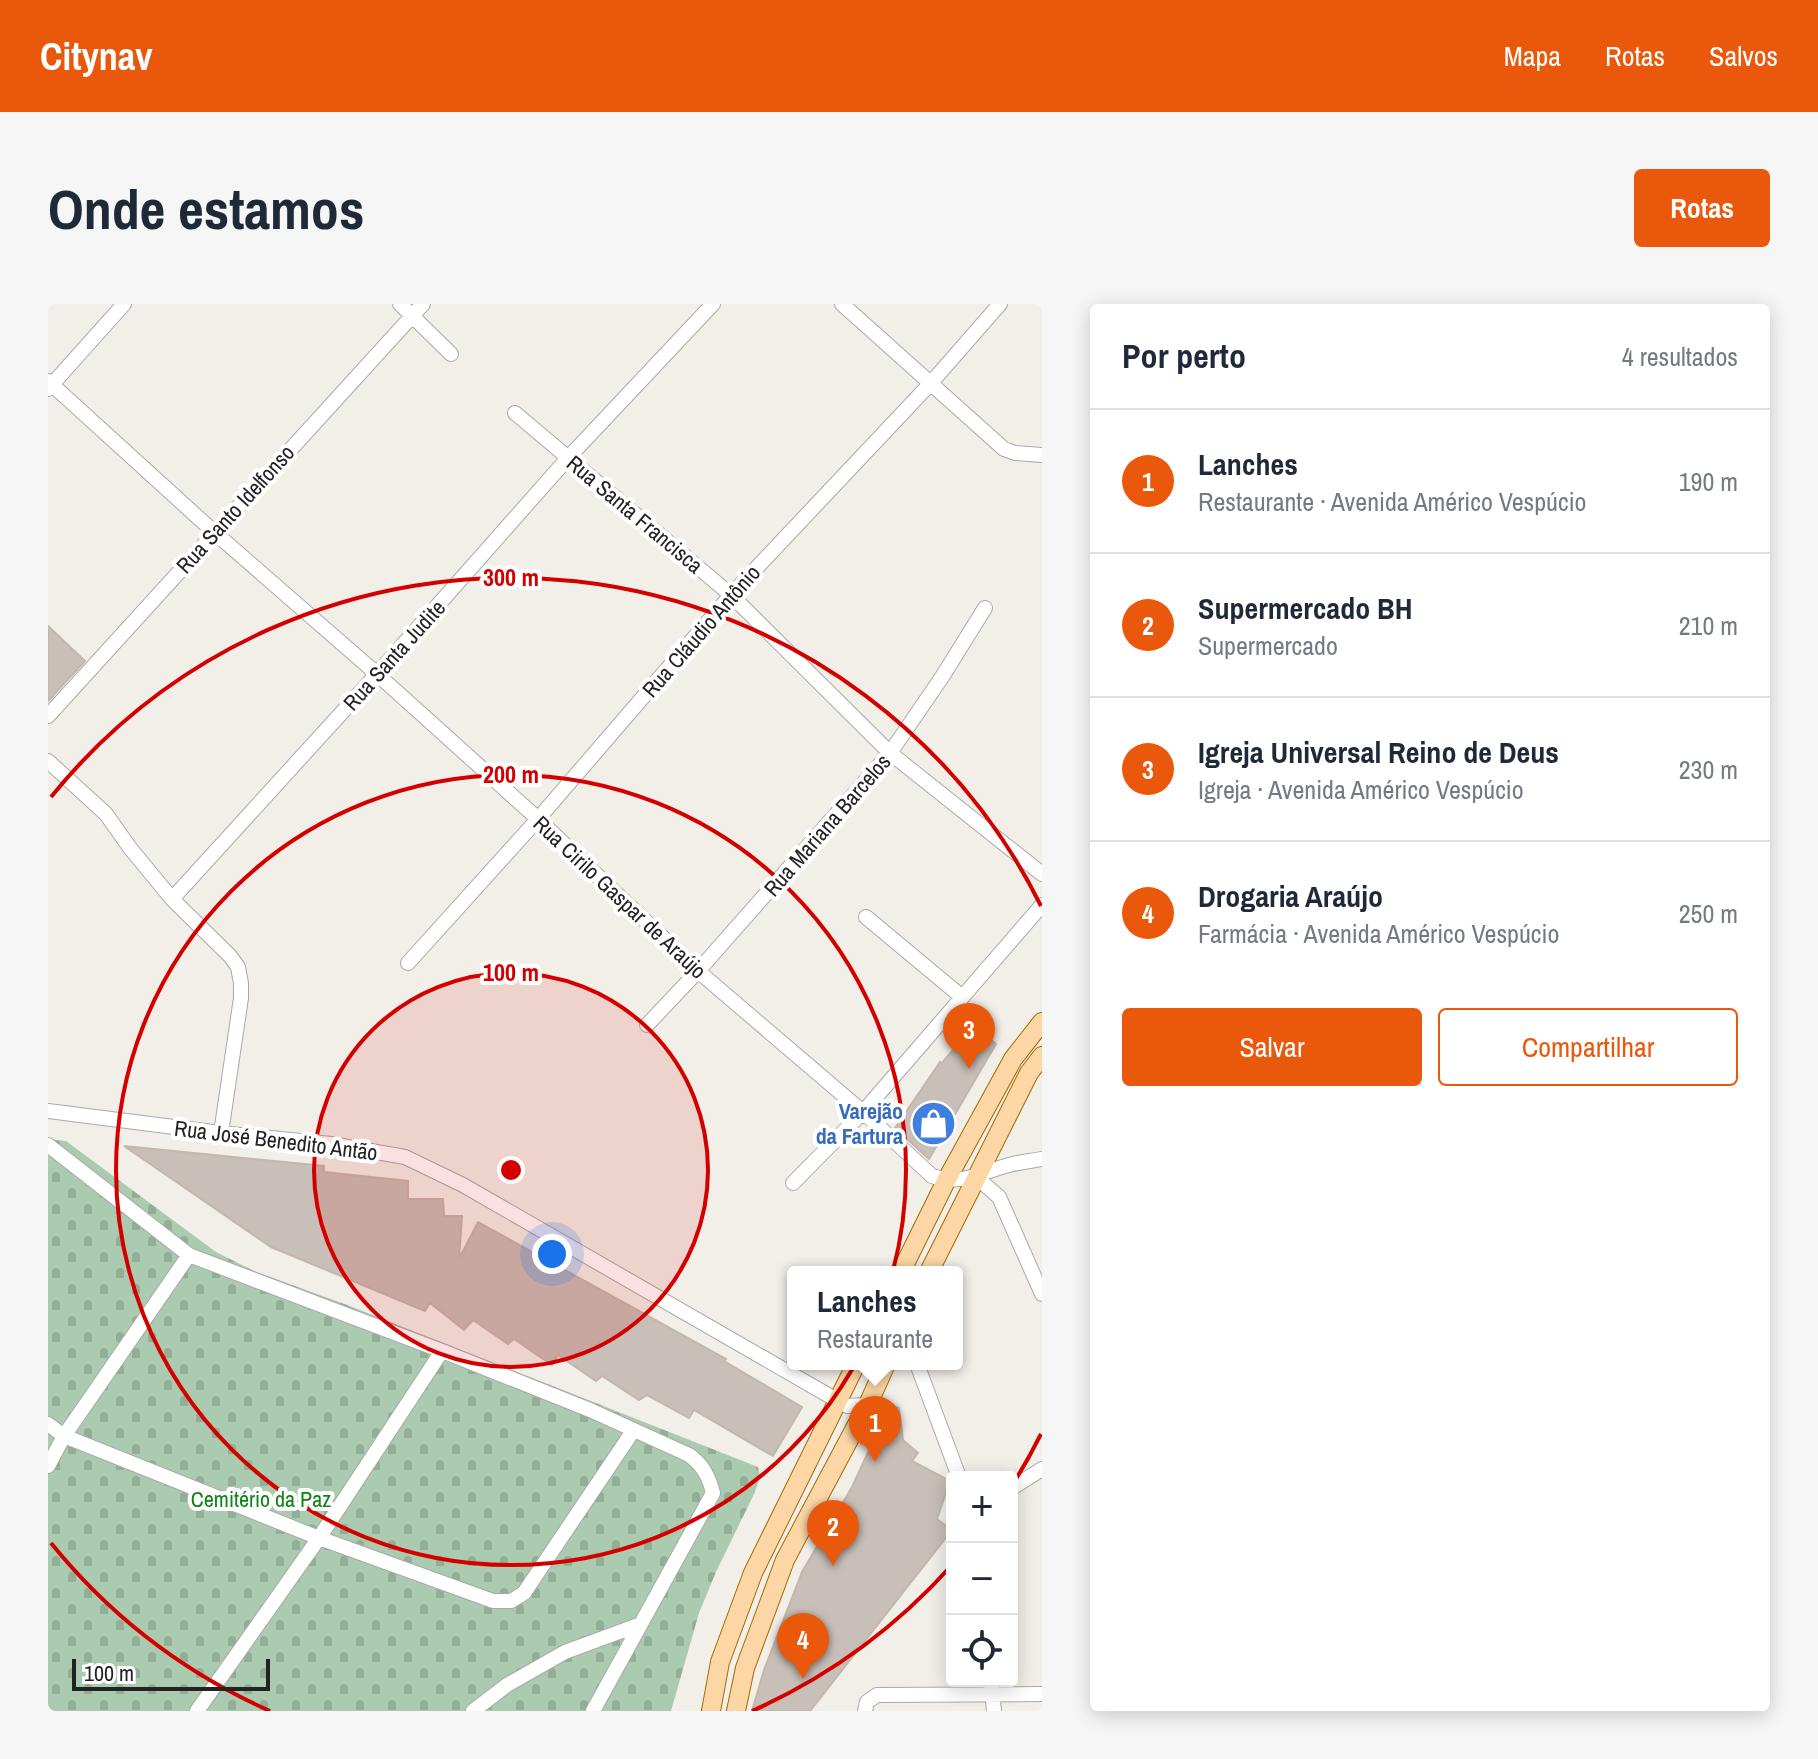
<!DOCTYPE html>
<html lang="pt">
<meta charset="utf-8">
<style>
body{margin:0;font-family:"Archivo Narrow",sans-serif;background:#f6f6f7;color:#1f2937}
.controls{position:absolute;right:24px;bottom:24px;display:grid;overflow:hidden;border-radius:8px;box-shadow:0 4px 20px #0003}
.controls button{width:72px;height:72px;display:grid;place-items:center;padding:0;border:0;border-bottom:2px solid #e0e1e3;background:#fff;color:#1f2937;font:40px sans-serif}
.scale{position:absolute;left:24px;bottom:20px;width:198px;box-sizing:border-box;padding-left:8px;border:4px solid #222;border-top:0;font-size:22px;line-height:28px;white-space:nowrap;color:#222;-webkit-text-stroke:6px #fff;paint-order:stroke}
.you{position:absolute;left:504px;top:950px;width:28px;height:28px;margin:-20px;border:6px solid #fff;border-radius:50%;background:#1a73e8;box-shadow:0 0 0 12px #1a73e833}
.badge{display:grid;place-items:center;width:52px;height:52px;border-radius:50%;background:#ea580c;color:#fff;font-size:26px;font-weight:700}
.pin{position:absolute;translate:-50% -66px;filter:drop-shadow(0 2px 4px #0008)}
.pin::after{content:'';position:absolute;top:42px;width:28px;height:24px;background:inherit;clip-path:polygon(0 0,100% 0,50% 100%)}
.popup{position:absolute;left:739px;top:962px;width:176px;height:104px;box-sizing:border-box;display:grid;place-content:center;border-radius:8px;background:#fff;filter:drop-shadow(0 2px 6px #0005);font-size:26px;white-space:nowrap;color:#747a83}
.popup b{font-size:30px;color:#1f2937}
.popup::after{content:'';position:absolute;left:50%;top:100%;margin-left:-16px;border:16px solid transparent;border-top-color:#fff}
.list{margin:0;padding:0;list-style:none}
h2{display:flex;justify-content:space-between;align-items:center;height:104px;margin:0;padding:0 32px;font-size:34px}
h2 small{font-size:26px;font-weight:400;color:#747a83}
.list li{display:grid;grid-template-columns:52px 1fr auto;gap:24px;align-items:center;box-sizing:border-box;height:144px;padding:0 32px;border-top:2px solid #e0e1e3}
.list b{display:block;font-size:30px;white-space:nowrap}
.list p{margin:0;font-size:26px;white-space:nowrap;color:#747a83}
.list em{font-size:26px;font-style:normal;color:#747a83}
.actions{display:flex;gap:16px;padding:24px 32px}
.actions a{flex:1;padding:18px 0;border:2px solid #ea580c;border-radius:8px;text-align:center;font-size:28px;color:#ea580c}
.actions .main{background:#ea580c;color:#fff}
.icon{flex:none;width:44px;height:44px;fill:none;stroke:currentColor;stroke-width:2;stroke-linecap:round;stroke-linejoin:round}
.map{position:relative;flex:none;width:994px;height:1407px;overflow:hidden;border-radius:8px}
header{display:flex;align-items:center;gap:48px;box-sizing:border-box;height:112px;padding:0 40px;background:#ea580c;color:#fff}
header strong{font-size:38px}
nav{display:flex;gap:44px;margin-inline-start:auto;font-size:28px}
.intro{display:flex;align-items:center;justify-content:space-between;box-sizing:border-box;height:192px;padding:0 48px}
h1{margin:0;font-size:56px}
.button{padding:20px 36px;border-radius:8px;background:#ea580c;color:#fff;font-size:28px;font-weight:700}
main{display:flex;gap:48px;padding:0 48px}
aside{flex:1;background:#fff;border-radius:8px;box-shadow:0 4px 20px #0003}
.map>svg:first-child{display:block}
.cemetery{fill:url(#cemetery-stones)}
.building{fill:#c7bfb8;stroke:#c4b6ab;stroke-width:2}
.lines{fill:none;stroke-linecap:round;stroke-linejoin:round}
.minor-casing{stroke:#a9a9a9;stroke-width:16}
.major-casing{stroke:#a06b00;stroke-width:20}
.minor{stroke:#fff;stroke-width:14}
.major{stroke:#fcd6a4;stroke-width:18}
.ring{fill:none;stroke:#d40000;stroke-width:4}
.labels{text-anchor:middle;dominant-baseline:central;stroke-width:8;stroke-linejoin:round;paint-order:stroke}
.street-label{font-size:22px;fill:#222;stroke:#fff}
.shop-label{font-size:22px;font-weight:bold;fill:#366cbe;stroke:#fff;text-anchor:end}
.park-label{font-size:22px;fill:#0c8416;stroke:#fff}
.centre{fill:#d40000;stroke:#fff;stroke-width:4}
.ring-label{font-size:24px;text-anchor:middle;font-weight:bold;fill:#d40000;stroke:#fff;stroke-width:8;stroke-linejoin:round;paint-order:stroke}
</style>
<header>
<strong>Citynav</strong>
<nav><a>Mapa</a><a>Rotas</a><a>Salvos</a></nav>
</header>
<div class="intro"><h1>Onde estamos</h1><a class="button">Rotas</a></div>
<main>
<div class="map">
<svg width="994" height="1407" viewBox="0 0 994 1407">
<defs>
<pattern id="cemetery-stones" width="16" height="16" patternUnits="userSpaceOnUse" patternTransform="scale(2)"><rect width="16" height="16" fill="#aacbaf"/><path d="M2 7V4a2 2 0 0 1 4 0v3zM10 15v-3a2 2 0 0 1 4 0v3z" fill="#92ae96"/></pattern>
</defs>
<rect width="100%" height="100%" fill="#f2efe9"/>
<path class="cemetery" d="M0,835L18,837L168,948L206,967L302,1002L710,1163L712,1172L707,1188L668,1268L651,1309L623,1407H0Z"/>
<path class="building" d="M0,322L37,357L0,397Z
M924,720L948,740L881,855L847,824L892,758L893,760L911,739Z
M76,842L276,862V868L360,877V895H395L396,912H414L411,955L430,918L678,1055L676,1057L754,1103L725,1152L646,1106L641,1114L599,1091L591,1096L554,1072L548,1077L510,1051L504,1061L466,1035L460,1040L425,1016L416,1026L382,999L377,1007L223,943Z
M842,1101L851,1104L855,1136L870,1149L864,1157L902,1177L889,1215L904,1226L762,1407H704L716,1366L754,1268L804,1183Z"/>
<g class="lines">
<defs>
<path id="minor" d="M352,0L403,50
M794,0L956,145L967,149L994,151
M0,77L166,228L329,370L490,515L650,667L815,808L884,872C914,882 933,868 961,861C972,858 983,857 994,855
M0,85L76,0
M467,109L683,291L842,449L994,570
M0,412L375,0
M0,457L58,510L82,544L124,595L182,652L190,663L193,679V694L173,829
M124,595L329,370L520,154L665,0
M818,613L914,693
M360,659L490,515L683,291L882,80L952,0
M599,721L650,667L842,449L894,373L937,304
M0,807L173,829L283,840L357,853L415,881L799,1102L815,1101L822,1096
M0,841L141,951
M928,873L951,893L994,990
M745,879L815,808L994,601
M869,1060L911,1173
M0,1120L16,1132L271,1234L394,1047
M0,1162L16,1132L141,951L394,1047L542,1106L641,1151C655,1161 661,1173 665,1189L545,1407
M964,1184L994,1165
M943,1377L946,1407
M149,1407L271,1234L445,1297H463L476,1289L585,1127
M425,1407L459,1381L517,1348L593,1320
M817,1407L819,1398L829,1391L994,1390"/>
<path id="major" d="M853,968L898,877L965,755L994,718
M881,968L981,769L994,752
M663,1407L672,1358L705,1269L808,1060
M688,1407L697,1364L737,1256L822,1096L838,1060"/>
</defs>
<use href="#minor" class="minor-casing"/>
<use href="#major" class="major-casing"/>
<use href="#minor" class="minor"/>
<use href="#major" class="major"/>
</g>
<circle cx="463" cy="866" r="197" fill="#d40000" fill-opacity=".12"/>
<g class="ring">
<circle cx="463" cy="866" r="197"/>
<circle cx="463" cy="866" r="395"/>
<path d="M993 1130A592 592 0 0 1 965 1180M903 1262A592 592 0 0 1 704 1407M222 1407A592 592 0 0 1 3 1239M3 493A592 592 0 0 1 993 602"/>
</g>
<defs>
<symbol id="shop-disc" viewBox="-11 -11 22 22"><circle r="9.5" fill="#3f7fe0" stroke="#fff"/><path d="M-5-2.5h2.3a2.7 3.5 0 0 1 5.4 0H5L5.5 6h-11ZM-1.5-2.5h3a1.5 2.3 0 0 0-3 0Z" fill="#fff"/></symbol>
</defs>
<g fill-rule="evenodd">
<use href="#shop-disc" x="860" y="794" width="51" height="51"/>
</g>
<g class="labels">
<g class="street-label">
<text transform="translate(187 205) rotate(-48)">Rua Santo Idelfonso</text>
<text transform="translate(587 210) rotate(40)">Rua Santa Francisca</text>
<text transform="translate(653 327) rotate(-49)">Rua Cláudio Antônio</text>
<text transform="translate(346 351) rotate(-48)">Rua Santa Judite</text>
<text transform="translate(779 521) rotate(-49)">Rua Mariana Barcelos</text>
<text transform="translate(572 593) rotate(43)">Rua Cirilo Gaspar de Araújo</text>
<text transform="translate(228 836) rotate(7)">Rua José Benedito Antão</text>
</g>
<g class="shop-label">
<text x="855" y="807">Varejão<tspan x="855" dy="25">da Fartura</tspan></text>
</g>
<g class="park-label">
<text x="213" y="1195">Cemitério da Paz</text>
</g>
</g>
<circle cx="463" cy="866" r="12" class="centre"/>
<g class="ring-label">
<text x="463" y="282">300 m</text>
<text x="463" y="479">200 m</text>
<text x="463" y="677">100 m</text>
</g>
</svg>
<div class="controls">
<button>+</button>
<button>−</button>
<button><svg class="icon" aria-label="locate" viewBox="0 0 24 24"><circle cx="12" cy="12" r="6"/><path d="M12 2v4M12 18v4M2 12h4M18 12h4"/></svg></button>
</div>
<div class="scale">100 m</div>
<div class="you"></div>
<div class="pin badge" style="left:827px;top:1158px">1</div>
<div class="popup"><b>Lanches</b>Restaurante</div>
<div class="pin badge" style="left:785px;top:1262px">2</div>
<div class="pin badge" style="left:921px;top:765px">3</div>
<div class="pin badge" style="left:755px;top:1375px">4</div>
</div>
<aside>
<h2>Por perto<small>4 resultados</small></h2>
<ul class="list">
<li><span class="badge">1</span><div><b>Lanches</b><p>Restaurante · Avenida Américo Vespúcio</p></div><em>190 m</em></li>
<li><span class="badge">2</span><div><b>Supermercado BH</b><p>Supermercado</p></div><em>210 m</em></li>
<li><span class="badge">3</span><div><b>Igreja Universal Reino de Deus</b><p>Igreja · Avenida Américo Vespúcio</p></div><em>230 m</em></li>
<li><span class="badge">4</span><div><b>Drogaria Araújo</b><p>Farmácia · Avenida Américo Vespúcio</p></div><em>250 m</em></li>
</ul>
<div class="actions"><a class="main">Salvar</a><a>Compartilhar</a></div>
</aside>
</main>
